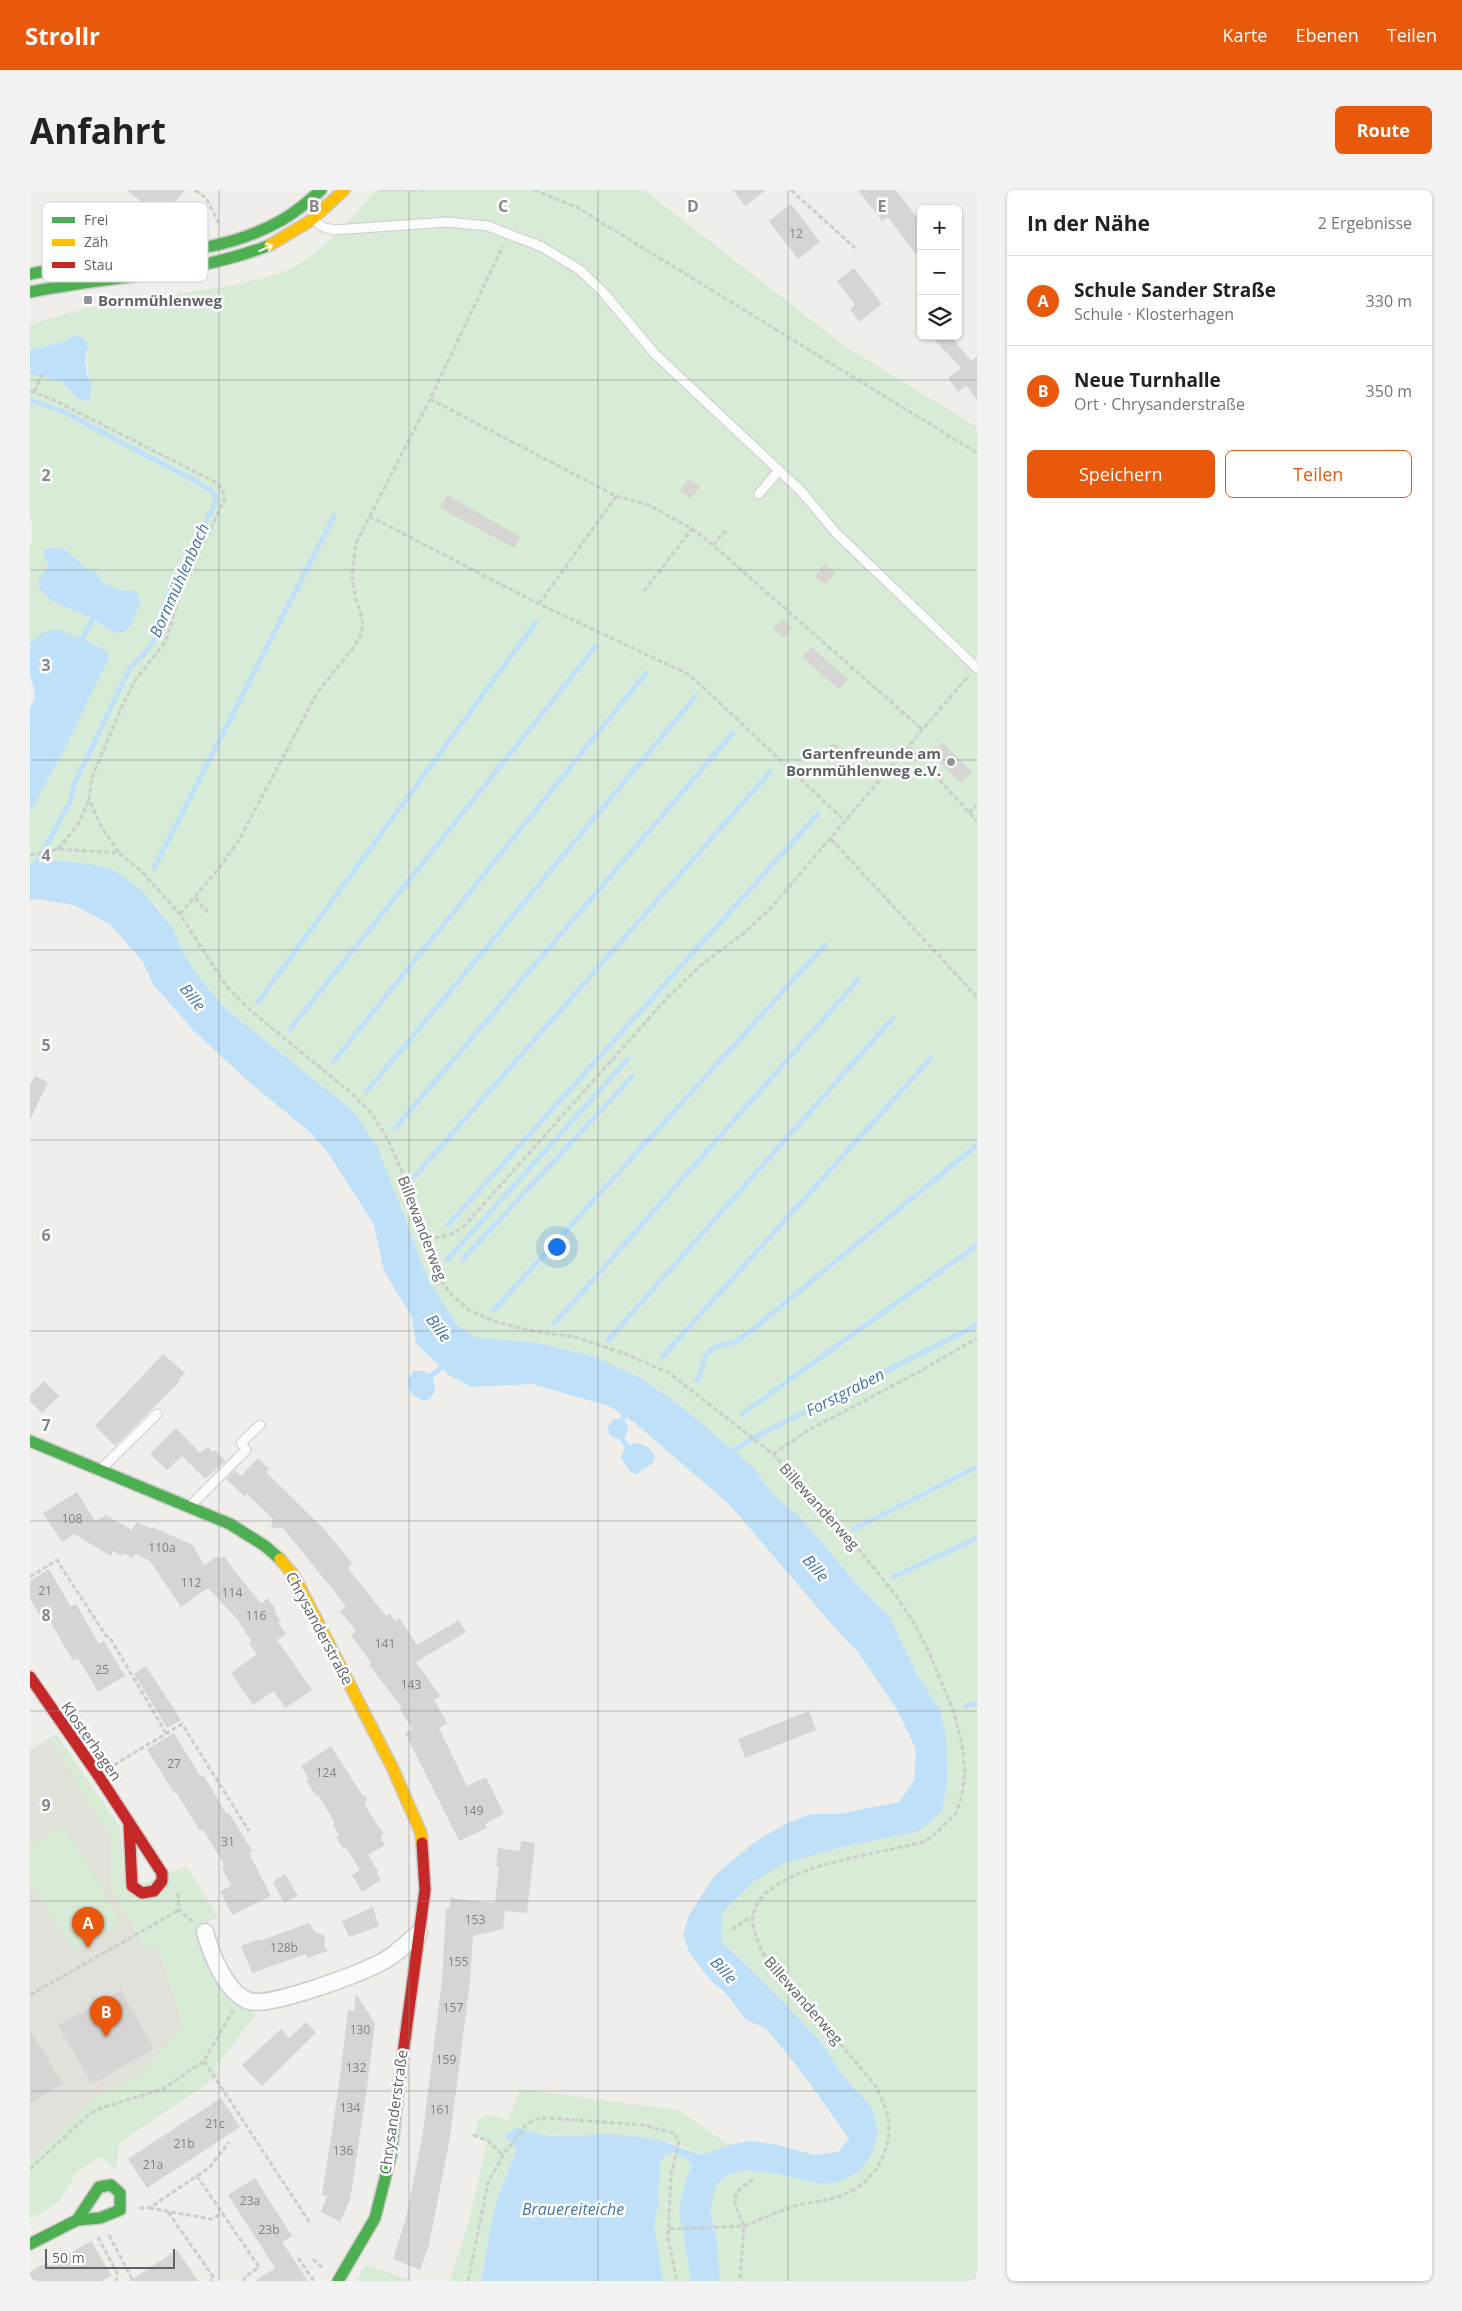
<!DOCTYPE html>
<html lang="de">
<meta charset="utf-8">
<style>
body{margin:0;font-family:"Open Sans",sans-serif;background:#f2f2f2;color:#222}
.controls{position:absolute;right:15px;top:15px;display:grid;overflow:hidden;border-radius:8px;box-shadow:0 1px 4px #0004}
.controls button{width:45px;height:45px;display:grid;place-items:center;padding:0;border:0;border-bottom:1px solid #e0e0e0;background:#fff;color:#222;font:25px sans-serif}
.scale{position:absolute;left:15px;bottom:12px;width:130px;box-sizing:border-box;padding-left:5px;border:2px solid #5f6368;border-top:0;font-size:14px;line-height:18px;white-space:nowrap;color:#5f6368;-webkit-text-stroke:4px #fff;paint-order:stroke}
.you{position:absolute;left:526px;top:1056px;width:18px;height:18px;margin:-12px;border:4px solid #fff;border-radius:50%;background:#1a73e8;box-shadow:0 0 0 8px #1a73e833}
.badge{display:grid;place-items:center;width:32px;height:32px;border-radius:50%;background:#ea580c;color:#fff;font-size:16px;font-weight:700}
.pin{position:absolute;translate:-50% -41px;filter:drop-shadow(0 1px 2px #0008)}
.pin::after{content:'';position:absolute;top:26px;width:18px;height:15px;background:inherit;clip-path:polygon(0 0,100% 0,50% 100%)}
.list{margin:0;padding:0;list-style:none}
h2{display:flex;justify-content:space-between;align-items:center;height:65px;margin:0;padding:0 20px;font-size:21px}
h2 small{font-size:16px;font-weight:400;color:#767676}
.list li{display:grid;grid-template-columns:32px 1fr auto;gap:15px;align-items:center;box-sizing:border-box;height:90px;padding:0 20px;border-top:1px solid #e0e0e0}
.list b{display:block;font-size:19px;white-space:nowrap}
.list p{margin:0;font-size:16px;white-space:nowrap;color:#767676}
.list em{font-size:16px;font-style:normal;color:#767676}
.actions{display:flex;gap:10px;padding:15px 20px}
.actions a{flex:1;padding:11px 0;border:1px solid #ea580c;border-radius:8px;text-align:center;font-size:18px;color:#ea580c}
.actions .main{background:#ea580c;color:#fff}
.icon{flex:none;width:28px;height:28px;fill:none;stroke:currentColor;stroke-width:2;stroke-linecap:round;stroke-linejoin:round}
.map{position:relative;flex:none;width:947px;height:2091px;overflow:hidden;border-radius:8px}
header{display:flex;align-items:center;gap:30px;box-sizing:border-box;height:70px;padding:0 25px;background:#ea580c;color:#fff}
header strong{font-size:24px}
nav{display:flex;gap:28px;margin-inline-start:auto;font-size:18px}
.intro{display:flex;align-items:center;justify-content:space-between;box-sizing:border-box;height:120px;padding:0 30px}
h1{margin:0;font-size:35px}
.button{padding:12px 22px;border-radius:8px;background:#ea580c;color:#fff;font-size:18px;font-weight:700}
main{display:flex;gap:30px;padding:0 30px}
aside{flex:1;background:#fff;border-radius:8px;box-shadow:0 1px 4px #0004}
.map>svg:first-child{display:block}
.education{fill:#e2e0da}
.green{fill:#d8ebd6;fill-rule:evenodd}
.water{fill:#bfe0f9}
.lines{fill:none;stroke-linecap:round;stroke-linejoin:round}
.stream{stroke:#bfe0f9;stroke-width:5}
.building{fill:#d6d5d3}
.lane-casing{stroke:#cbcccc;stroke-width:11}
.street-casing{stroke:#cbcccc;stroke-width:19}
.fast-casing{stroke:#cacacb;stroke-width:14}
.slow-casing{stroke:#cacacb;stroke-width:14}
.jam-casing{stroke:#cacacb;stroke-width:14}
.path{stroke:#cacfcc;stroke-width:3;stroke-dasharray:5 2.5;stroke-linecap:butt}
.lane{stroke:#fdfcfc;stroke-width:9}
.street{stroke:#fdfcfc;stroke-width:16}
.fast{stroke:#4caf50;stroke-width:11}
.slow{stroke:#ffc107;stroke-width:11}
.jam{stroke:#c62828;stroke-width:11}
.oneway{stroke:#f6fbf6}
.grid{fill:none;stroke:#84888a;stroke-width:1;stroke-opacity:0.55}
.poi-dot{fill:#919496;stroke:#fff;stroke-width:2}
.labels{text-anchor:middle;dominant-baseline:central;stroke-width:5;stroke-linejoin:round;paint-order:stroke}
.number-label{font-size:12px;fill:#7e8184}
.poi-label{font-size:15px;font-weight:bold;fill:#5f6368;stroke:#fff;text-anchor:start}
.street-label{font-size:15px;fill:#5f6368;stroke:#fff}
.water-label{font-size:16px;font-style:italic;fill:#4174aa;stroke:#fff}
.key{fill:#fff;stroke:#cfd0d2;stroke-width:1}
.key-label{font-size:14px;fill:#5f6368}
.grid-label{font-size:16px;text-anchor:middle;font-weight:bold;fill:#84888a;stroke:#fff;stroke-width:5;stroke-linejoin:round;paint-order:stroke}
</style>
<header>
<strong>Strollr</strong>
<nav><a>Karte</a><a>Ebenen</a><a>Teilen</a></nav>
</header>
<div class="intro"><h1>Anfahrt</h1><a class="button">Route</a></div>
<main>
<div class="map">
<svg width="947" height="2091" viewBox="0 0 947 2091">
<rect width="100%" height="100%" fill="#efeeea"/>
<path class="education" d="M20,1548L81,1648L80,1698L116,1760L128,1757L153,1835L110,1886L64,1907L0,1971V1560Z"/>
<path class="green" d="M346,0H614L816,157L947,237V2091H690L687,2051L680,2022L686,1995L697,1985L715,1980L749,1984L790,1994L809,1992L829,1981L842,1918L813,1886L791,1852L753,1812L691,1751L692,1723C703,1712 713,1700 725,1690C761,1662 840,1651 885,1642L916,1545L910,1521L888,1486L859,1426L833,1401L769,1326L745,1307L724,1278L647,1213L612,1189L563,1166L508,1153L444,1147L426,1135L399,1091L348,958L322,920L198,821L172,791L155,766L143,739L125,714L0,674V622L32,564L37,444C23,436 12,444 0,453V357L2,354V331L0,326V184C11,185 22,186 31,191C43,197 44,212 59,211C67,194 53,179 58,161L45,145L30,153L0,160V135L55,118L206,95L245,85L266,76L286,62L313,38ZM36,360L55,378L65,381L73,392L89,400L95,399L85,443L47,422L9,388L18,377L15,370Z
M26,1543L90,1638L96,1700L157,1676L188,1727L167,1737C175,1773 190,1809 226,1824L185,1878L190,1885L89,1953L86,1981L71,1966L47,1981L29,2012L0,2029V1971L64,1907L110,1886L153,1835L128,1757L116,1760L80,1698L81,1648L20,1548Z
M34,1635L92,1733L43,1762L0,1691V1656Z
M490,1899L648,1920L699,1955L674,1965L640,1952L620,1948L572,1944L551,1947L501,1943L482,1952L486,1962L468,2006L460,2040L451,2091H420L438,2034L458,1951L452,1950L446,1943L447,1932C458,1922 466,1925 478,1932Z
M643,1962L658,1970L662,1977L655,1990L649,2021L661,2091H633L624,2034L629,2013L627,1998L631,1985L629,1974L635,1965Z
M336,2075L382,2091H326Z"/>
<path class="water" d="M45,145L55,149L58,155L55,169L57,184L62,195L59,211L48,209L31,191L0,184V160L30,153Z
M21,357L36,360L55,378L65,381L73,392L89,400L106,401L111,411L101,435L94,442L84,443L63,429L22,411L8,396L9,388L18,377L13,361Z
M23,440H30L74,459L79,468L32,564L0,622V518C8,505 4,498 0,485C0,475 0,462 0,453L14,442Z
M31,671L59,674L84,680L112,700L143,739L155,766L172,791L198,821L322,920L348,958L399,1091L427,1135L444,1147L508,1153L563,1166L612,1189L647,1213L724,1278L745,1307L769,1326L833,1401L859,1426L888,1486L910,1521L916,1545L917,1593L912,1620L901,1632L885,1642L811,1657L753,1674L725,1690L692,1723L691,1751L753,1812L791,1852L813,1886L842,1918L848,1939L842,1964L829,1981L810,1992L790,1994L749,1984L715,1980L697,1985L686,1995L680,2022L687,2051L690,2091H661L649,2021L655,1990L662,1977L658,1970L643,1962L635,1965L629,1974L631,1985L627,1998L629,2013L624,2034L633,2091H451L460,2040L468,2006L486,1962L482,1952L474,1947L487,1937C514,1950 543,1946 571,1944C586,1944 603,1946 618,1948C638,1950 654,1961 673,1965L699,1955L721,1951L748,1955L784,1965L808,1962L819,1949L774,1885L736,1838L716,1830L695,1802L682,1792L660,1764L653,1745L659,1725L685,1685L725,1652L757,1633L781,1624H809L869,1612L884,1591L886,1560L867,1519L828,1462L804,1437L700,1315L605,1233L579,1216L502,1194L442,1197L419,1185L386,1153L382,1127L354,1081L344,1035L299,964L280,942L219,892L163,840L123,794L113,772L80,734L44,715L7,709L0,710V674Z
M384,1181H392L402,1185L405,1201L400,1209L392,1211L381,1203L377,1191Z
M578 1239a10 10 0 1 1 20 0a10 10 0 1 1-20 0Z
M608,1253L619,1258L625,1266L622,1274L606,1284L600,1282L591,1268L596,1255Z"/>
<g class="lines">
<path class="stream" d="M0,210L34,222L167,292C176,298 186,301 186,312L138,405L124,450L117,461L100,478L45,592L40,612L0,685
M56,457L57,453L52,449L63,429
M124,678L304,326
M228,812L506,432
M260,839L566,456
M303,872L616,483
M337,901L665,507
M365,938L703,543
M384,987L740,582
M418,1035L788,624
M433,1069L602,887
M417,1070L598,869
M464,1120L795,755
M524,1134L828,790
M578,1150L863,828
M632,1167L901,868
M402,1185L412,1177
M667,1191C672,1182 672,1172 677,1164C685,1153 696,1156 706,1151C710,1149 713,1146 717,1144L947,955
M712,1224L947,1055
M593,1229L594,1226
M592,1248L596,1255
M697,1264L733,1243L947,1135
M824,1339L947,1277
M863,1387L947,1348
M936,1516L947,1513"/>
</g>
<path class="building" d="M97,0H155L133,25L121,15L118,17Z
M703,0H736L715,16Z
M828,0H866L891,33V71L858,27L852,31Z
M761,14L790,52L768,69L739,31Z
M824,78L852,114L829,132L820,119L825,115L807,91Z
M901,146H921L941,171L947,166V210L936,195L928,202L918,188L931,178Z
M658,289L670,296L661,309L650,301Z
M417,305L490,347L484,358L410,318Z
M794,374L805,383L796,395L785,387Z
M752,429L762,438L754,448L743,439Z
M781,457L818,489L809,499L772,467Z
M912,552L942,582L931,593L901,563Z
M803,553L813,562L804,572L794,563Z
M5,886L18,892L0,930V895Z
M133,1164L155,1183L148,1190L150,1191L85,1256L65,1236Z
M14,1191L29,1206L12,1223L0,1211V1205Z
M146,1238L170,1263L178,1257L183,1262L185,1260L196,1271L175,1289L152,1266L137,1280L120,1264Z
M228,1268L239,1279L236,1282L294,1339L322,1373L318,1378L356,1426L360,1423L365,1431L369,1428L387,1455L429,1430L436,1442L386,1472L410,1506L404,1510L417,1533L409,1538L437,1596L456,1587L474,1624L455,1634L457,1638L429,1651L375,1543L382,1539L370,1519L372,1518L339,1475L341,1473L321,1445L326,1441L310,1421L316,1416L253,1338H241L243,1329L217,1304L215,1307L196,1289L205,1280L211,1286Z
M47,1302L65,1331L76,1325L102,1340L107,1332L121,1339L122,1337L163,1355L174,1375L188,1366L189,1369L194,1366L205,1382L231,1413L238,1408L246,1420L244,1421L251,1432L248,1433L256,1444L247,1450L282,1500L255,1518L244,1501L223,1515L201,1483L227,1464L219,1453L221,1451L207,1429L178,1398L151,1417L120,1371L105,1364L102,1368L94,1363L92,1366L83,1361L81,1366L44,1344L32,1352L13,1323Z
M19,1379L41,1417L46,1414L69,1454L74,1451L95,1486L68,1502L48,1468L43,1471L20,1431L15,1434L0,1409V1391Z
M116,1476L151,1530L137,1538L104,1484Z
M779,1521L786,1540L715,1568L708,1549Z
M144,1543L170,1586L173,1585L197,1624L199,1623L223,1662L219,1663L241,1706L202,1725L190,1701L201,1696L192,1678L195,1676L173,1640L170,1641L146,1602L144,1603L117,1559Z
M301,1556L332,1605L337,1606L335,1616L353,1643L351,1648L355,1655L338,1665L348,1681L347,1684L351,1690L332,1702L322,1685L330,1680L316,1657L313,1658L306,1647L309,1645L303,1634L305,1633L288,1605L286,1606L276,1591L279,1589L271,1576Z
M491,1651L505,1653L497,1723L475,1721L473,1739L443,1746L440,1792L420,1947L399,2055L390,2080L363,2069L376,2028L393,1943L412,1790L416,1719H419L421,1708L465,1713L469,1676H466L468,1658L490,1661Z
M255,1684L268,1706L254,1712L243,1692Z
M343,1717L349,1736L319,1747L312,1731Z
M279,1733L285,1742L295,1746L294,1756L298,1761L277,1768L276,1764L222,1783L211,1756L230,1749V1751Z
M91,1800L124,1859L62,1894L28,1835Z
M326,1804L345,1833L337,1898L320,2010L310,2032L291,2022L297,2006L292,2005L309,1895L318,1820L324,1821Z
M276,1832L286,1843L232,1896L212,1875L251,1839L259,1848Z
M0,1839L32,1894L0,1913Z
M191,1908L210,1937L117,1998L98,1969Z
M225,1988L262,2046L252,2052L278,2091H225L245,2078L198,2005Z
M61,2051L82,2086L72,2091H0V2082L17,2072L19,2076Z
M147,2060L168,2091H100Z"/>
<g class="lines">
<defs>
<path id="lane" d="M283,30L293,37L303,40L417,32L458,36L512,57L550,80L573,102L625,164L772,302L806,343L947,478
M729,304L748,281
M72,1278L127,1224
M162,1314L216,1260L211,1253L230,1235"/>
<path id="street" d="M175,1742C181,1764 196,1803 219,1811C239,1818 328,1784 350,1773C364,1767 377,1752 389,1743"/>
<path id="fast" d="M0,84C29,78 57,73 86,70C142,63 202,59 252,30C266,22 279,11 291,0
M0,102C80,86 163,85 240,55
M0,1251L200,1334L235,1356L250,1369
M0,2054L47,2030L70,2028L90,2020V2003L81,1995L69,1997L47,2030
M308,2091L345,2028L361,1965L368,1901"/>
<path id="slow" d="M240,55L280,31L314,0
M250,1369L264,1386L362,1577L391,1643L392,1653"/>
<path id="jam" d="M0,1487L68,1585L132,1683V1691L124,1701L112,1703L102,1696L99,1633
M368,1901L395,1700L392,1653"/>
</defs>
<use href="#lane" class="lane-casing"/>
<use href="#street" class="street-casing"/>
<use href="#fast" class="fast-casing"/>
<use href="#slow" class="slow-casing"/>
<use href="#jam" class="jam-casing"/>
<path class="path" d="M165,0L176,8L189,33
M351,0H396
M504,0L548,18L947,263
M761,0L825,58
M0,201L24,210L185,292L192,299L195,308L150,404L136,451L106,489L93,514L62,587L59,609L72,638L89,662
M4,202L13,183
M400,209L586,306L619,315L662,339L683,355L893,540
M339,326L509,414L660,485L815,631
M683,355L693,343L699,341
M614,401L662,339
M509,414L586,306
M879,557L947,631
M939,623L947,615
M801,649L947,807
M28,659L47,636L59,610
M0,665L28,659L89,663L111,681L150,724L197,797L220,820L320,902L342,924L358,950L382,1004L408,1087L422,1105L439,1120L463,1131L503,1141L545,1147L593,1163L639,1183L743,1264L832,1363L867,1407L884,1433L898,1460L923,1520L932,1554L935,1581L932,1605L926,1623L906,1643L896,1651C855,1664 733,1674 723,1725C721,1737 728,1751 732,1762L846,1896C851,1908 859,1923 859,1936C860,1963 844,1989 820,2002C804,2010 786,2011 768,2015C750,2020 732,2029 714,2036L710,2091
M165,708L178,722
M150,724L190,677L209,650L287,503L323,458L330,447L333,436L331,425L325,406L322,385L326,353L400,209L473,56
M397,1048C413,1048 424,1045 436,1034L637,808L670,776L715,742L740,719L939,485
M743,1264L777,1241L887,1183L947,1148
M0,1387L27,1370C43,1396 60,1420 75,1445L80,1448L136,1543
M84,1575L152,1534L219,1641
M148,1703L149,1720L163,1732
M702,1739L723,1726
M0,1805L149,1720
M174,1871L280,2033
M443,1945L458,1951L473,1965
M0,1979L58,1925L71,1918L133,1899L174,1871L203,1821
M167,1986L180,1977L199,1952
M109,2018H119L167,1986L229,2077L215,2087L214,2091
M119,2018L181,2029L193,2023
M138,2022L184,2088L180,2091
M639,2039L714,2036L705,2014L706,2002L723,1989
M79,2045L103,2091
M68,2047L87,2083L86,2091
M268,2068L284,2091
M283,2069L294,2079
M438,2091L458,1993L473,1965L497,1934L507,1929L518,1928L613,1935L644,1943L649,1951L641,1985L638,2048L647,2091"/>
<use href="#lane" class="lane"/>
<use href="#street" class="street"/>
<use href="#fast" class="fast"/>
<use href="#slow" class="slow"/>
<use href="#jam" class="jam"/>
</g>
<defs><path id="oneway-shaft" d="M-6 0H5M1.5-3L5.5 0L1.5 3" fill="none" stroke-width="1.6" stroke-linecap="round" stroke-linejoin="round" transform="scale(1.25)"/></defs>
<use class="oneway" href="#oneway-shaft" transform="translate(236 58) rotate(-24)"/>
<path class="grid" d="M189,0V2091M379,0V2091M568,0V2091M758,0V2091M0,190H947M0,380H947M0,570H947M0,760H947M0,950H947M0,1141H947M0,1331H947M0,1521H947M0,1711H947M0,1901H947"/>
<g class="poi-dot">
<rect x="53" y="105" width="10" height="10" rx="2.5"/>
<circle cx="921" cy="572" r="5"/>
</g>
<g class="labels">
<g class="number-label">
<text x="766" y="43">12</text>
<text x="42" y="1328">108</text>
<text x="132" y="1357">110a</text>
<text x="161" y="1392">112</text>
<text x="15" y="1400">21</text>
<text x="202" y="1402">114</text>
<text x="226" y="1425">116</text>
<text x="355" y="1453">141</text>
<text x="72" y="1479">25</text>
<text x="381" y="1494">143</text>
<text x="144" y="1573">27</text>
<text x="296" y="1582">124</text>
<text x="443" y="1620">149</text>
<text x="198" y="1651">31</text>
<text x="445" y="1729">153</text>
<text x="254" y="1757">128b</text>
<text x="428" y="1771">155</text>
<text x="423" y="1817">157</text>
<text x="330" y="1839">130</text>
<text x="416" y="1869">159</text>
<text x="326" y="1877">132</text>
<text x="320" y="1917">134</text>
<text x="410" y="1919">161</text>
<text x="185" y="1933">21c</text>
<text x="154" y="1953">21b</text>
<text x="313" y="1960">136</text>
<text x="123" y="1974">21a</text>
<text x="220" y="2010">23a</text>
<text x="239" y="2039">23b</text>
</g>
<g class="poi-label">
<text x="68" y="110">Bornmühlenweg</text>
<text x="911" y="563" text-anchor="end">Gartenfreunde am<tspan x="911" dy="17">Bornmühlenweg e.V.</tspan></text>
</g>
<g class="street-label">
<text transform="translate(393 1038) rotate(69)">Billewanderweg</text>
<text transform="translate(790 1316) rotate(48)">Billewanderweg</text>
<text transform="translate(290 1438) rotate(62)">Chrysanderstraße</text>
<text transform="translate(62 1551) rotate(55)">Klosterhagen</text>
<text transform="translate(774 1810) rotate(49)">Billewanderweg</text>
<text transform="translate(363 1922) rotate(-82)">Chrysanderstraße</text>
</g>
<g class="water-label">
<text transform="translate(149 390) rotate(-66)">Bornmühlenbach</text>
<text transform="translate(163 807) rotate(51)">Bille</text>
<text transform="translate(409 1138) rotate(54)">Bille</text>
<text transform="translate(815 1202) rotate(-27)">Forstgraben</text>
<text transform="translate(786 1378) rotate(49)">Bille</text>
<text transform="translate(694 1780) rotate(48)">Bille</text>
<text x="543" y="2019">Brauereiteiche</text>
</g>
</g>
<rect x="12" y="12" width="166" height="80" rx="8" class="key"/>
<rect x="22" y="27" width="23" height="6" fill="#4caf50"/>
<rect x="22" y="49" width="23" height="7" fill="#ffc107"/>
<rect x="22" y="72" width="23" height="6" fill="#c62828"/>
<g class="key-label">
<text x="54" y="35">Frei</text>
<text x="54" y="57">Zäh</text>
<text x="54" y="80">Stau</text>
</g>
<g class="grid-label">
<text x="284" y="22">B</text>
<text x="473" y="22">C</text>
<text x="663" y="22">D</text>
<text x="852" y="22">E</text>
<text x="16" y="291">2</text>
<text x="16" y="481">3</text>
<text x="16" y="671">4</text>
<text x="16" y="861">5</text>
<text x="16" y="1051">6</text>
<text x="16" y="1241">7</text>
<text x="16" y="1431">8</text>
<text x="16" y="1621">9</text>
</g>
</svg>
<div class="controls">
<button>+</button>
<button>−</button>
<button><svg class="icon" aria-label="layers" viewBox="0 0 24 24"><path d="M12 4l9 5-9 5-9-5zM3 14l9 5 9-5"/></svg></button>
</div>
<div class="scale">50 m</div>
<div class="you"></div>
<div class="pin badge" style="left:58px;top:1758px">A</div>
<div class="pin badge" style="left:76px;top:1847px">B</div>
</div>
<aside>
<h2>In der Nähe<small>2 Ergebnisse</small></h2>
<ul class="list">
<li><span class="badge">A</span><div><b>Schule Sander Straße</b><p>Schule · Klosterhagen</p></div><em>330 m</em></li>
<li><span class="badge">B</span><div><b>Neue Turnhalle</b><p>Ort · Chrysanderstraße</p></div><em>350 m</em></li>
</ul>
<div class="actions"><a class="main">Speichern</a><a>Teilen</a></div>
</aside>
</main>
